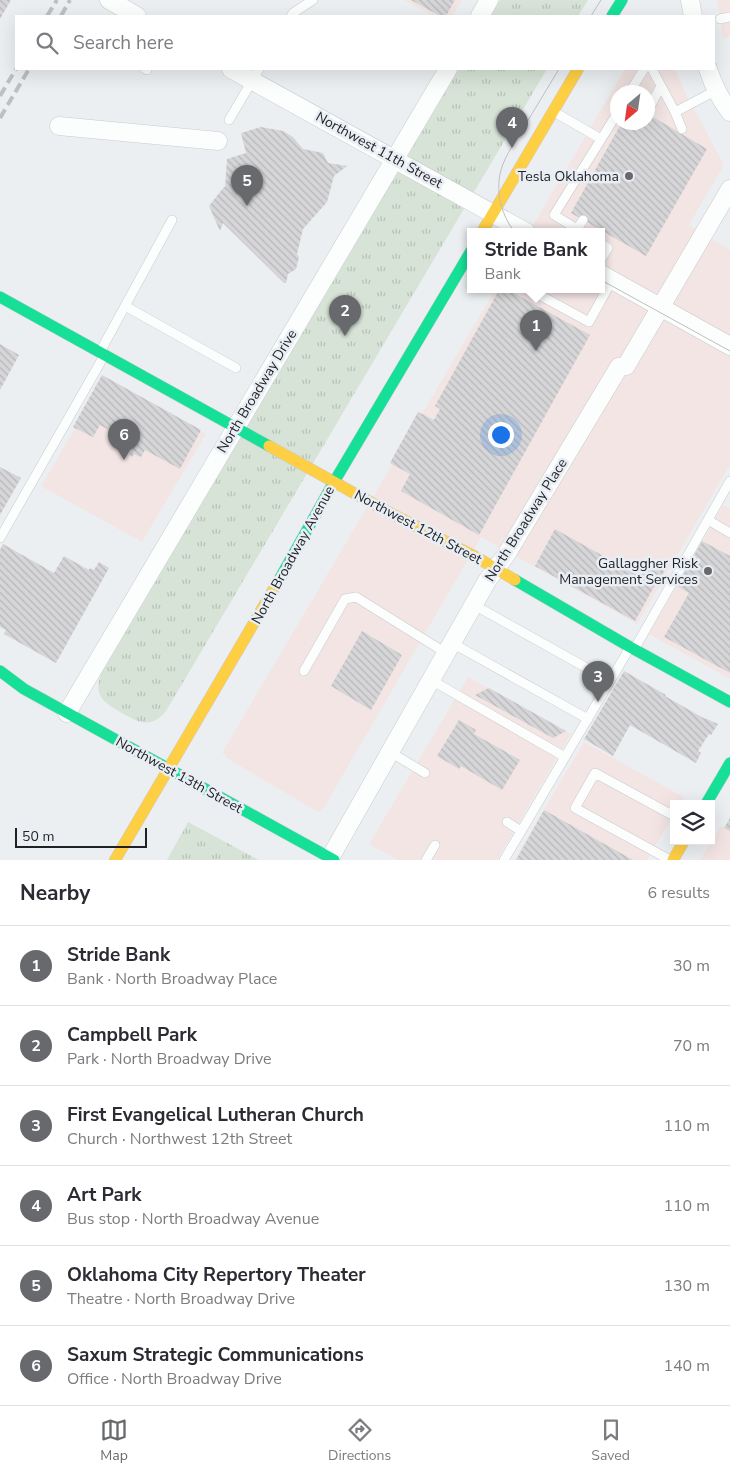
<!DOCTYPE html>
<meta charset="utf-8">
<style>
body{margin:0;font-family:"Nunito Sans",sans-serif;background:#f7f7f7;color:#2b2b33}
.controls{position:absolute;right:15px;bottom:15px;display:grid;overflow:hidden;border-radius:0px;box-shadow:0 5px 20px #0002}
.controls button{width:45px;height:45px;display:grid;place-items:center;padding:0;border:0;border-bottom:1px solid #e1e1e2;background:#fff;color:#2b2b33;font:25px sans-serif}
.compass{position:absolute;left:610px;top:85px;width:45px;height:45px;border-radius:50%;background:#fff;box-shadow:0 5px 20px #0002;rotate:209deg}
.scale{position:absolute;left:15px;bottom:12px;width:132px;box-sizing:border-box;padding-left:5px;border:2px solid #1f2124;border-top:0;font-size:14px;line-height:18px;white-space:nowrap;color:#1f2124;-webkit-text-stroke:4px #e9eef5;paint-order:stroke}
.you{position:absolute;left:500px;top:434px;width:18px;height:18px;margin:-12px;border:4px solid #fff;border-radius:50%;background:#1a73e8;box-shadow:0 0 0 8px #1a73e833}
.badge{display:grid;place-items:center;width:32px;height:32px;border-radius:50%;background:#67696c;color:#fff;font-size:16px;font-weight:700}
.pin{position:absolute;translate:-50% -41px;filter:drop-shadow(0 1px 2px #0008)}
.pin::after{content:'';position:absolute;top:26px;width:18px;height:15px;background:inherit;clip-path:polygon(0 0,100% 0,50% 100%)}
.popup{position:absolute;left:467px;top:228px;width:138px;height:65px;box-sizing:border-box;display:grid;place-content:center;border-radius:0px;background:#fff;filter:drop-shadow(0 1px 4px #0005);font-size:16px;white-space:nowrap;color:#7c7c81}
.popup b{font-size:19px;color:#2b2b33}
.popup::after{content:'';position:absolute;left:50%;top:100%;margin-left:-10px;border:10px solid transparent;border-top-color:#fff}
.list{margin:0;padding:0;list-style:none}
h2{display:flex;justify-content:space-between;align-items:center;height:65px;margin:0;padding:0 20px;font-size:21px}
h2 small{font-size:16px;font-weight:400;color:#7c7c81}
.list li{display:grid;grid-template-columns:32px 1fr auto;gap:15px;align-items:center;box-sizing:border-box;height:80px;padding:0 20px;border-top:1px solid #e1e1e2}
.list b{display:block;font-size:19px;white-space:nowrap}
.list p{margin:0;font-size:16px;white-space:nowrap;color:#7c7c81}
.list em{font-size:16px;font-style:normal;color:#7c7c81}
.icon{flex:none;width:28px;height:28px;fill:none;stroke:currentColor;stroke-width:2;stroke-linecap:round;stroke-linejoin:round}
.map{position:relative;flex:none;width:730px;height:860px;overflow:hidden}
.search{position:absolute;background:#fff;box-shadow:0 5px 20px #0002;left:15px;right:15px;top:15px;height:55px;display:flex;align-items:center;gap:12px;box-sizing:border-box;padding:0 18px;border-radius:0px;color:#7c7c81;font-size:19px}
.sheet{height:545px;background:#fff}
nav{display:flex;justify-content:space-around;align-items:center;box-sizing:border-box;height:70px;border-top:1px solid #e1e1e2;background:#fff;font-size:14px;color:#7c7c81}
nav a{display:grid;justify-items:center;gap:2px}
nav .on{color:#67696c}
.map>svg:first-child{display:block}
.commercial{fill:#f2e5e4;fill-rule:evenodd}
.grass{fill:url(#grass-tufts)}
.building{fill:url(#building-back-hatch)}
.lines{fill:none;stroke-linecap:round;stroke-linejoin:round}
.lane-casing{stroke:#c9cbce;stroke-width:10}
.street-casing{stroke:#c9cbce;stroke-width:19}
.fast-casing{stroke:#c9cbce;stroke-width:12}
.slow-casing{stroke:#c9cbce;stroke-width:12}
.lane{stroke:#fcfdfd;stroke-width:9}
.street{stroke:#fcfdfd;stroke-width:18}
.fast{stroke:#16e098;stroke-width:11}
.slow{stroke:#ffcf43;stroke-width:11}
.tram{stroke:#bebfc0;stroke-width:1}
.rail{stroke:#bebfc0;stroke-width:4;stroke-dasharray:10 5;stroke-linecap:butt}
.poi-dot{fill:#67696c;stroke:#e9eef5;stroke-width:2}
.labels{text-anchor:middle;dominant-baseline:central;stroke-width:5;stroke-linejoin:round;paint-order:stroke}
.street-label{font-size:14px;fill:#1f2124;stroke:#e9eef5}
.poi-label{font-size:14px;fill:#1f2124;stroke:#e9eef5;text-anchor:end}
</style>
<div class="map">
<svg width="730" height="860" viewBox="0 0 730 860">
<defs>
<pattern id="grass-tufts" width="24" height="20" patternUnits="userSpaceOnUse" patternTransform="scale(1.25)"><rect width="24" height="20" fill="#d6e3d6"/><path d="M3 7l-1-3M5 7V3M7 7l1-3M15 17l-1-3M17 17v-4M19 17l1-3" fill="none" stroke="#b7c2b8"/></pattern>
<pattern id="building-back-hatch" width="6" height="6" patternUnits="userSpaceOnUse" patternTransform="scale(1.25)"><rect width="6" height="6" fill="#d6d5d7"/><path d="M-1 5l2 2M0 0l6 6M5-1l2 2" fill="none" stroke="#b7b7b8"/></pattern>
</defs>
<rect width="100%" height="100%" fill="#eceff2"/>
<path class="commercial" d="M404,0H462L453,16H433Z
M717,0H730V37L724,39L722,32Z
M625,69H675L687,96L724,165L689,225L730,250V465L637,624L481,537L322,811L318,812L225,757L226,755L222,753L495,290H601V232H529ZM618,92H648V122H618Z
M105,378L206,434L142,542L41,486Z
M723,505L730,509V679L649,634Z
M468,677L571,734L497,860H398L369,844Z
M584,742L684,797L681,804H674V815L647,860H514Z
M721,826L730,831V860H700Z"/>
<path class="grass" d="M500,0H588L578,16H490Z
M459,69H547L166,711C151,729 139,723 122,713C104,703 93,696 101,674Z
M188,822L259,860H167Z"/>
<path class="building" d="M0,0H11L0,19Z
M411,0H455L446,16H440Z
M648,114L707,149L646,256L571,213L622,122H648Z
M261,127L283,131L293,137L303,149L323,153L328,163L347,166L334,176L327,202L303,229L297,254L299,257L296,269L288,274L286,283H284L223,223L220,231L209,206L224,187H225L227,159L246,153L241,133Z
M499,290H508L590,335L479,535L401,491L410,474L390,463L418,412L434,420L440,409L435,406Z
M0,344L19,355L0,390Z
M102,375L201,430L180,469L145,450L141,457L134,454L132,457L129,455L135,444L100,425L93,437L73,427Z
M0,467L21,478L0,515Z
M555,529L655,585L635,621L535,566Z
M702,541L730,556V673L664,637L689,593L677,586Z
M3,544L54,573L64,556L89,570L90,568L94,570L99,562L109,568L56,663L4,634L6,630L0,627V550Z
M649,561L665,570L657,584L641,575Z
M362,631L402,655L371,710L331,686Z
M624,671L666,695L665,696L705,719V718L718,724L711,735L709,734L698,751L701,753L696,763L630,725L613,756L584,739Z
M489,688L566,731L553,738L475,695Z
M459,720L476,730L474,734L520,760L502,790L461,766L459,769L437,756Z
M544,810L633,860H516Z
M730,818V831L724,828Z"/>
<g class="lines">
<defs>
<path id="lane" d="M291,16L293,13L313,0
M720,19L730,17
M145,69L147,70
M652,69L675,112L717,90
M630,92L644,69
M648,110L661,86
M675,112L682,129
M556,113L601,139
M229,120L259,69
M577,229L583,220
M582,232L554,215L618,112
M601,244L608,248L601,259
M536,290L534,292L589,322L612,280
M125,306L236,368
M101,350L172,220
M708,520L730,533
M0,538L104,356
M474,605L610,681
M452,643L588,719
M635,648L730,481
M304,671L345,599L356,597L446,653
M431,680L565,757
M390,752L425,773
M507,822L521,831
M426,860L435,845
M504,860L629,649
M670,860L575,808L595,773L674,816"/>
<path id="street" d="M109,0L137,16
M690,0L693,16
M480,16L489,0
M231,69L526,232
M708,69C713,84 720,99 730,112
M59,126L218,141
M601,274L730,346
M67,713L448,69
M330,858L487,581L506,555L619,367L626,366L730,189"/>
<path id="fast" d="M612,16L622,0
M0,297L269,446
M279,580L334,482L471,251
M515,580L630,647L730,702
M0,671L24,689L334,860
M706,804L730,763"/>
<path id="slow" d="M482,232L578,69
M269,446L390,513L476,557L515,580
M115,860L279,580
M673,860L684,841"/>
</defs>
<use href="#lane" class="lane-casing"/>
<use href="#street" class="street-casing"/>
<use href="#fast" class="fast-casing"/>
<use href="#slow" class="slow-casing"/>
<use href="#lane" class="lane"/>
<use href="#street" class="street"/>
<use href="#fast" class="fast"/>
<use href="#slow" class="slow"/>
<path class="tram" d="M591,16L601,0
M515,232C502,217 496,194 500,174C503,159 513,145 521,132C534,111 546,90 559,69
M601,280L730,351"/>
<path class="rail" d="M47,16L57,0
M61,16L70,0
M0,96L16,69
M0,118L29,69"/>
</g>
<g class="poi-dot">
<circle cx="629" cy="176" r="5"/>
<circle cx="708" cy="571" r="5"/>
</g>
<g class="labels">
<g class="street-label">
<text transform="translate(379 150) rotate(29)">Northwest 11th Street</text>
<text transform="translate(257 391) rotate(-59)">North Broadway Drive</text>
<text transform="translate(526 520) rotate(-58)">North Broadway Place</text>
<text transform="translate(418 527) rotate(28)">Northwest 12th Street</text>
<text transform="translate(293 555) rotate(-61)">North Broadway Avenue</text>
<text transform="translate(179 775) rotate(29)">Northwest 13th Street</text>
</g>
<g class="poi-label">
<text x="619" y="176">Tesla Oklahoma</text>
<text x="698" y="563">Gallaggher Risk<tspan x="698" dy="16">Management Services</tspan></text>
</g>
</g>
</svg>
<div class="controls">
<button><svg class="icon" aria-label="layers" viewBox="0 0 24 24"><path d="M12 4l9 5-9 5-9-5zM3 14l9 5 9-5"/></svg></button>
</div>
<svg class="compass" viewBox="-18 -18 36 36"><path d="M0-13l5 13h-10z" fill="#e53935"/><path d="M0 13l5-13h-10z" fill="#7c7c81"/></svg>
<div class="scale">50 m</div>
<div class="you"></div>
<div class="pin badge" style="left:536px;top:351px">1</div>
<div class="popup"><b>Stride Bank</b>Bank</div>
<div class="pin badge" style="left:345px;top:336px">2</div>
<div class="pin badge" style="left:598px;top:702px">3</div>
<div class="pin badge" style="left:512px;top:148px">4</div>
<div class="pin badge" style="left:247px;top:206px">5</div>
<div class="pin badge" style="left:124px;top:460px">6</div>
<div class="search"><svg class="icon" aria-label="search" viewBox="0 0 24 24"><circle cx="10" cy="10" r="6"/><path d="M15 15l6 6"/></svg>Search here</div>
</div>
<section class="sheet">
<h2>Nearby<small>6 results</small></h2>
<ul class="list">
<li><span class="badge">1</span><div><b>Stride Bank</b><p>Bank · North Broadway Place</p></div><em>30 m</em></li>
<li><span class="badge">2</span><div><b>Campbell Park</b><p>Park · North Broadway Drive</p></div><em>70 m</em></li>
<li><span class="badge">3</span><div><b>First Evangelical Lutheran Church</b><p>Church · Northwest 12th Street</p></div><em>110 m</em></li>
<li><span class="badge">4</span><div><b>Art Park</b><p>Bus stop · North Broadway Avenue</p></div><em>110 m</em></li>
<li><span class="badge">5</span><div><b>Oklahoma City Repertory Theater</b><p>Theatre · North Broadway Drive</p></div><em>130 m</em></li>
<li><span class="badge">6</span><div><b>Saxum Strategic Communications</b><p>Office · North Broadway Drive</p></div><em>140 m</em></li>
</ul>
</section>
<nav>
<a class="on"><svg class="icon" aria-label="map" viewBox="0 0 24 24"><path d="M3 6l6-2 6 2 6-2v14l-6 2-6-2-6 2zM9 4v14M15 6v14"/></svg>Map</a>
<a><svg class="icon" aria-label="directions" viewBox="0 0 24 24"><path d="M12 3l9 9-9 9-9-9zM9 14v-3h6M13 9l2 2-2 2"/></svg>Directions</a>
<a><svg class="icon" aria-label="saved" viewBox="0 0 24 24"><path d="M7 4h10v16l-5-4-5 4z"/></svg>Saved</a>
</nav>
